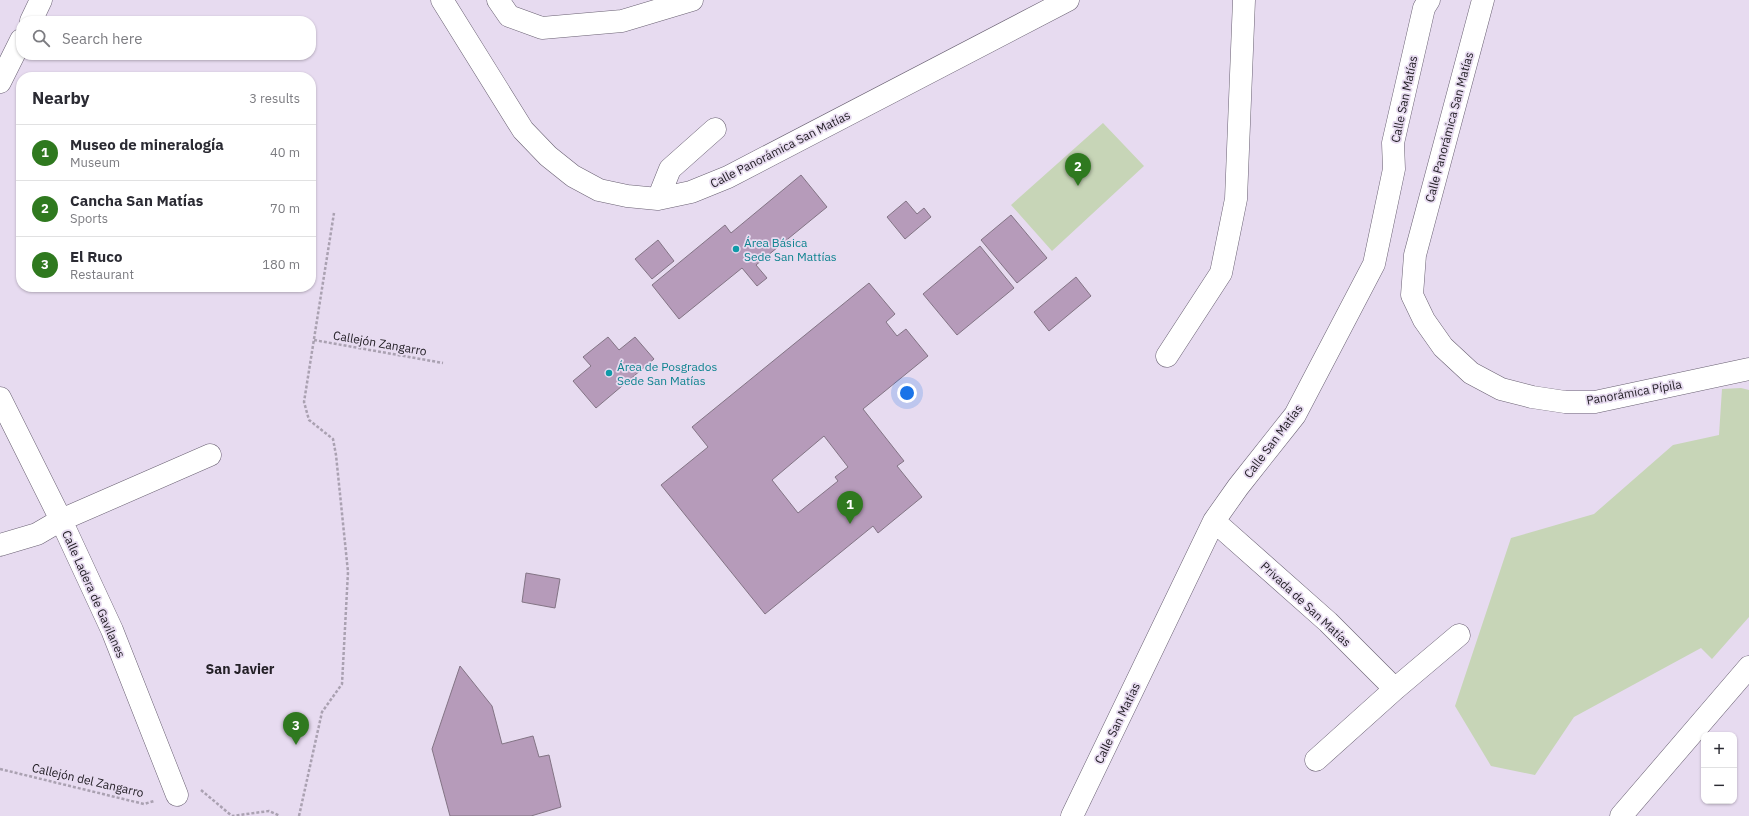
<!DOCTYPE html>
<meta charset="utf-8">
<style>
body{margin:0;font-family:"IBM Plex Sans",sans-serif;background:#f7f7f7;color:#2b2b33}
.controls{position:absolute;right:12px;bottom:12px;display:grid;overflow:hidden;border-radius:8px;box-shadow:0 1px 3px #0004}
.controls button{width:36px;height:36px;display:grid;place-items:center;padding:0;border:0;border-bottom:1px solid #e1e1e2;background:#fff;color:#2b2b33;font:20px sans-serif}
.you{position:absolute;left:907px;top:393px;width:14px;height:14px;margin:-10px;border:3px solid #fff;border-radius:50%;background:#1a73e8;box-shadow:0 0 0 6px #1a73e833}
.badge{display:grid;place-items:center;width:26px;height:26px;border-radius:50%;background:#2f791f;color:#fff;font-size:13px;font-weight:700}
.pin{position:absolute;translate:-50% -33px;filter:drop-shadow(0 1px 2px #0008)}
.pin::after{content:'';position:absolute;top:21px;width:14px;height:12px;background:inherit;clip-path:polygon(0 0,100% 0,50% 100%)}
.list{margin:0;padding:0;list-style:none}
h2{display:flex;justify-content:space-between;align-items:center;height:52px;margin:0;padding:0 16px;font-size:17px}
h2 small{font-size:13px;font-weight:400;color:#7c7c81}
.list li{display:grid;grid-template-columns:26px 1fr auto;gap:12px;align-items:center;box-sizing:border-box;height:56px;padding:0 16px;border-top:1px solid #e1e1e2}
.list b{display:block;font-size:15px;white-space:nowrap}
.list p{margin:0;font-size:13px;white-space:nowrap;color:#7c7c81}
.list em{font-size:13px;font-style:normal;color:#7c7c81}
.icon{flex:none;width:22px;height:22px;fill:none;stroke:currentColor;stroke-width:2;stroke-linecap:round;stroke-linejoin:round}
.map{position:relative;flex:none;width:1749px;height:816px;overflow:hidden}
.search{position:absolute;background:#fff;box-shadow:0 1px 3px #0004;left:16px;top:16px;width:300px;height:44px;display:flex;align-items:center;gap:10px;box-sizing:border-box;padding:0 14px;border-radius:16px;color:#7c7c81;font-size:15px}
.panel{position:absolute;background:#fff;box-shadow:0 1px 3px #0004;left:16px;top:72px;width:300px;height:220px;border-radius:16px}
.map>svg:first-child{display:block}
.green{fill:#c7d5b7}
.building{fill:#b69bba;stroke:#837485;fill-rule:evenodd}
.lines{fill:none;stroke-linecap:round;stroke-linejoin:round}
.minor-casing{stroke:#696072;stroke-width:23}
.path{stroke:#aaa1b1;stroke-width:2.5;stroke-dasharray:3 2;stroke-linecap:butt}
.minor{stroke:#fff;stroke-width:22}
.culture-dot{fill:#0f9aa8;stroke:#e7dbf0;stroke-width:1.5}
.labels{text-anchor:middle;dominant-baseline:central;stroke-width:3.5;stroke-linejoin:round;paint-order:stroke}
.street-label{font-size:12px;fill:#242027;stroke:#e7dbf0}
.culture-label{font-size:12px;fill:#0d838f;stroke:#e7dbf0;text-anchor:start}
.quarter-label{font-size:14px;font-weight:bold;fill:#242027;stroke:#e7dbf0}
</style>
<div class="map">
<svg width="1749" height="816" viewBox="0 0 1749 816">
<rect width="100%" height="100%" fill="#e7dbf0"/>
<path class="green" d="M1103,123L1144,166L1052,251L1011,205Z
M1741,388L1749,390V617L1712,659L1701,648L1574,717L1535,775L1491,766L1455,706L1511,538L1594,514L1673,445L1719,435L1722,389Z"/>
<path class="building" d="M801,175L827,207L756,265L767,278L757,286L742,268L679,319L652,285L725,225L731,233Z
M906,201L917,214L924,208L931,217L905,239L887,217Z
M1011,215L1047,258L1017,283L981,240Z
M658,240L674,261L652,279L635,259Z
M980,246L1014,288L957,335L923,294Z
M1076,277L1091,296L1049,331L1034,312Z
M869,283L895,314L886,322L897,336L906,329L928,356L863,409L904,461L897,466L922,497L878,533L873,526L765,614L661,485L708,447L692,427ZM824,436L848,467L835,477L838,481L798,513L772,480Z
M608,337L619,350L635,337L654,359L596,408L573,381L591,366L583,357Z
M526,573L560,579L555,608L522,602Z
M460,666L492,706L502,744L533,736L539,757L549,755L561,807L531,816H450L432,749Z"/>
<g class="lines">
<defs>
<path id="minor" d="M442,0L523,130L548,156L573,176L599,190L627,196L658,199L691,192L728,177L1068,0
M498,0L509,16L542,28L622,21L692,0
M1483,0L1415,255L1412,295L1424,320L1443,347L1471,373L1501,389L1532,397L1565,402H1595L1749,369
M31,21L41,0
M0,82L21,40
M658,199L670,169L715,129
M1167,356L1221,273L1236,199L1244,0
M0,398L61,520L112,630L177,795
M1214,521L1328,622L1395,689
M0,545L37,534L61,520L210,455
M1316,760L1395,689L1459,635
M1072,816L1214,521L1238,487L1295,415L1374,264L1394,169L1393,143L1424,8L1429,0
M1621,816L1749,667"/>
</defs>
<use href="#minor" class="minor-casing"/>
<path class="path" d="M314,340L443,363
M0,769L144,804L154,801
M201,790L232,816L269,811L280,816
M299,816L322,712L342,684L348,572L336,455L333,439L309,420L304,402L334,213"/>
<use href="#minor" class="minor"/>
</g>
<g class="culture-dot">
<circle cx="736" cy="249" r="4"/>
<circle cx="609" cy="373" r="4"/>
</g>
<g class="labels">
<g class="street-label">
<text transform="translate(1404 99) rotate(-78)">Calle San Matías</text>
<text transform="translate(1449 127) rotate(-75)">Calle Panorámica San Matías</text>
<text transform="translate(780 149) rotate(-27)">Calle Panorámica San Matías</text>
<text transform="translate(380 343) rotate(10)">Callejón Zangarro</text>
<text transform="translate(1634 392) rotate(-10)">Panorámica Pípila</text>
<text transform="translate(1273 441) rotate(-53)">Calle San Matías</text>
<text transform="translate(94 594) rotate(66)">Calle Ladera de Gavilanes</text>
<text transform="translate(1306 604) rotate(43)">Privada de San Matías</text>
<text transform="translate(1117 723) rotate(-64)">Calle San Matías</text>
<text transform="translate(88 780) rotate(13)">Callejón del Zangarro</text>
</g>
<g class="culture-label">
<text x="744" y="242">Área Básica<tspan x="744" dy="14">Sede San Mattías</tspan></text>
<text x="617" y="366">Área de Posgrados<tspan x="617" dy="14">Sede San Matías</tspan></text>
</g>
<g class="quarter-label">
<text x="240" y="669">San Javier</text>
</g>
</g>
</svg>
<div class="controls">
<button>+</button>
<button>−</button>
</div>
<div class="you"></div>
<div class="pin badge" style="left:850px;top:524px">1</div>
<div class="pin badge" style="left:1078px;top:186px">2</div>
<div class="pin badge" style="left:296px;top:745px">3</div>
<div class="search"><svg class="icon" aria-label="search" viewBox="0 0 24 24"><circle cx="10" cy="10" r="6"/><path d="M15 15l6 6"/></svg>Search here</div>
<section class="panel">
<h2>Nearby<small>3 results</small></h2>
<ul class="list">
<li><span class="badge">1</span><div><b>Museo de mineralogía</b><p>Museum</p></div><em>40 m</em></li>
<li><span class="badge">2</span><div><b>Cancha San Matías</b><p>Sports</p></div><em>70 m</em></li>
<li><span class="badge">3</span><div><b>El Ruco</b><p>Restaurant</p></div><em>180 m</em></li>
</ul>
</section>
</div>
